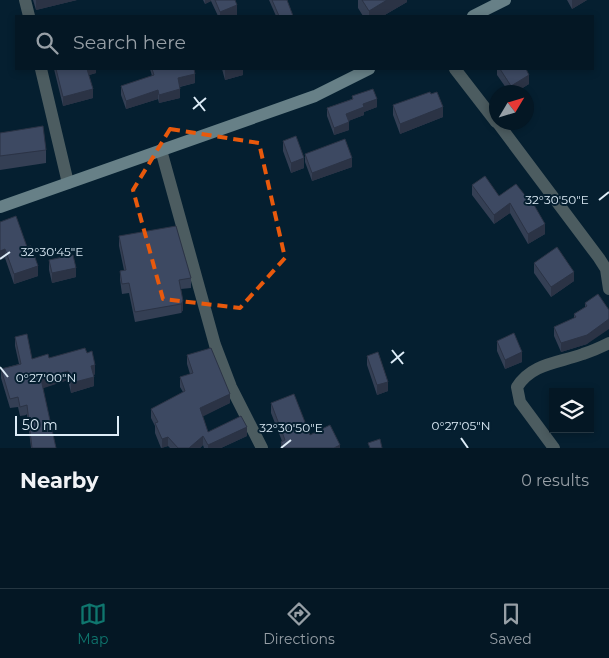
<!DOCTYPE html>
<meta charset="utf-8">
<style>
body{margin:0;font-family:Montserrat,sans-serif;background:#0d202c;color:#f1f3f6}
.controls{position:absolute;right:15px;bottom:15px;display:grid;overflow:hidden;border-radius:0px;box-shadow:0 2px 8px #0003}
.controls button{width:45px;height:45px;display:grid;place-items:center;padding:0;border:0;border-bottom:1px solid #253641;background:#041724;color:#f1f3f6;font:25px sans-serif}
.compass{position:absolute;left:489px;top:85px;width:45px;height:45px;border-radius:50%;background:#041724;box-shadow:0 2px 8px #0003;rotate:52deg}
.scale{position:absolute;left:15px;bottom:12px;width:104px;box-sizing:border-box;padding-left:5px;border:2px solid #ddecf7;border-top:0;font-size:14px;line-height:18px;white-space:nowrap;color:#ddecf7;-webkit-text-stroke:4px #051f30;paint-order:stroke}
.list{margin:0;padding:0;list-style:none}
h2{display:flex;justify-content:space-between;align-items:center;height:65px;margin:0;padding:0 20px;font-size:21px}
h2 small{font-size:16px;font-weight:400;color:#979fa6}
.icon{flex:none;width:28px;height:28px;fill:none;stroke:currentColor;stroke-width:2;stroke-linecap:round;stroke-linejoin:round}
.map{position:relative;flex:none;width:609px;height:448px;overflow:hidden}
.search{position:absolute;background:#041724;box-shadow:0 2px 8px #0003;left:15px;right:15px;top:15px;height:55px;display:flex;align-items:center;gap:12px;box-sizing:border-box;padding:0 18px;border-radius:0px;color:#979fa6;font-size:19px}
.sheet{height:140px;background:#041724}
nav{display:flex;justify-content:space-around;align-items:center;box-sizing:border-box;height:70px;border-top:1px solid #253641;background:#041724;font-size:14px;color:#979fa6}
nav a{display:grid;justify-items:center;gap:2px}
nav .on{color:#0f766e}
.map>svg:first-child{display:block}
.lines{fill:none;stroke-linecap:round;stroke-linejoin:round}
.street{stroke:#4c5c60;stroke-width:12}
.secondary{stroke:#678087;stroke-width:12}
.wall{fill:#343f54}
.shaded-wall{fill:#2b3345}
.building{fill:#3d4962;stroke:#2b3345}
.marked{fill:none;stroke:#e8590c;stroke-width:4;stroke-dasharray:10 6;stroke-linejoin:round}
.ticks{fill:none;stroke:#ddecf7;stroke-width:2}
.ticks-label{font-size:12px;text-anchor:middle;fill:#ddecf7;stroke:#051f30;stroke-width:4;stroke-linejoin:round;paint-order:stroke}
</style>
<div class="map">
<svg width="609" height="448" viewBox="0 0 609 448">
<rect width="100%" height="100%" fill="#051f30"/>
<g class="lines">
<path class="street" d="M25,0L29,16
M41,69L68,183
M455,69L496,122
M497,122L599,258L606,269L609,289
M161,150L215,345L231,387L262,448
M554,448L520,402L517,387C532,363 559,363 583,354C592,351 601,347 609,343"/>
<path class="secondary" d="M473,16L505,0
M0,207L315,96L369,69"/>
</g>
<path class="wall" d="M33,0H77L36,10Z
M203,0H235L237,15L234,16H218L211,1L205,4Z
M269,0H287L293,16H276Z
M358,0H407V2L383,16H363L358,8Z
M567,0H587L572,9Z
M54,69H96V73L89,75L93,98L63,106Z
M150,69H194L195,83L180,87V98L159,103L158,99L126,109L121,95V86L152,76Z
M222,69H243V75L225,80Z
M497,69H526L529,84L516,92H509L497,75Z
M352,96L377,107L364,112V115L348,121L349,130L334,135L327,116V108L352,99Z
M393,105L443,117L400,134L393,115Z
M0,133L46,150V163L0,170Z
M283,141L304,168L291,173L283,151Z
M305,154L352,167L312,181L305,162Z
M516,184L545,234L528,244L510,213L494,224L472,195V185L499,196Z
M0,222L38,276L14,284L5,258L0,260Z
M119,236L191,278V288L181,289L183,310L181,313L135,322L129,293L122,294L120,280V271L124,270L119,246Z
M49,260L76,277L52,283L49,270Z
M534,263L574,281L551,297L534,273Z
M585,303L609,310L587,344L561,352L554,336V327L574,318V314L585,307Z
M15,337L32,359L49,358L87,353L95,374L94,375V386L71,393L68,380L42,388L56,448H31L27,415L20,416L18,407L10,408L1,378V369L19,364L15,346Z
M497,341L522,362L505,369L497,351Z
M187,355L230,403L202,416L208,432L247,436L221,448H204L203,445L200,448H170L168,446L161,448L155,433V426L151,418V409L183,392L180,387V377L190,374L187,364Z
M367,356L388,391L377,395L367,365Z
M271,403L310,435L340,448H281V442L282,441L271,413Z"/>
<path class="shaded-wall" d="M36,0H77L36,10Z
M205,0H211V1L205,4Z
M387,0H407V2L383,16H369V11Z
M572,0H587L572,9Z
M237,5V15L234,16H220V12Z
M86,69H96V73L86,76Z
M231,69H243V75L225,80V70Z
M195,74V83L178,87V78Z
M529,75V84L516,92H511V86Z
M93,89V98L63,106V97Z
M180,89V98L159,103V95Z
M158,90V99L126,109V101Z
M377,99V107L364,112V115L346,122V114L363,104Z
M443,107V117L400,134V124Z
M349,122V130L334,135V128Z
M304,158V168L291,173V163Z
M352,158V167L312,181V173Z
M510,203V213L494,224V215Z
M545,224V234L528,244V234Z
M5,249V258L0,260V251Z
M38,266V276L14,284V274Z
M76,268V277L52,283V273Z
M574,272V281L551,297V287Z
M183,301V310L181,313V304Z
M609,319V329L587,344L561,352V343Z
M522,352V362L505,369V360Z
M95,365V374L91,376V366Z
M68,371V380L41,389V379Z
M94,377V386L71,393V383Z
M388,382V391L377,395V385Z
M230,394V403L200,418V408Z
M247,427V436L221,448H208V445Z
M203,436V445L200,448H189Z
M168,437V446L162,448V439Z
M340,445V448H334Z"/>
<path class="building" d="M215,0H235L237,5L220,12Z
M272,0H287L293,16H279Z
M362,0H387L369,11Z
M56,69H87L93,89L63,97Z
M152,69H194L195,74L178,78L180,89L159,95L158,90L126,101L121,86L154,75Z
M500,69H526L529,75L511,86Z
M373,89L377,99L363,104L364,107L346,114L349,122L334,128L327,108L353,99L352,96Z
M430,92L431,94L437,92L443,107L400,124L393,105Z
M43,126L46,150L0,156V133Z
M296,136L304,158L291,163L283,141Z
M345,139L352,158L312,173L305,154Z
M485,176L499,196L516,184L528,199L530,198L545,224L528,234L510,203L494,215L472,185Z
M16,216L27,247L31,246L38,266L14,274L5,249L0,251V222Z
M176,226L191,278L179,280L183,301L181,304L135,312L129,283L122,284L120,271L126,270L119,236Z
M557,247L574,272L551,287L534,263Z
M73,255L76,268L52,273L49,260Z
M598,294L609,310V319L587,335L561,343L554,327L576,317L574,314L587,306L585,303Z
M514,333L522,352L505,360L497,341Z
M27,334L32,359L48,354L49,358L85,348L87,353L92,351L95,365L91,366L94,377L71,383L68,371L41,379L56,448H32L27,405L20,407L18,397L10,399L1,369L21,364L15,337Z
M211,348L230,394L200,408L208,432L241,416L247,427L208,445L203,436L189,448H178L168,437L162,439L155,423L158,422L151,409L185,391L180,377L193,373L187,355Z
M378,352L388,382L377,385L367,356Z
M294,394L310,435L330,425L340,445L334,448H284L281,442L285,440L271,403Z
M380,439L382,448H370L368,443Z"/>
<path class="marked" d="M170,129L259,143L285,258L240,308L163,299L133,190Z"/>
<path class="ticks" d="M194,97L205,111M193,109L206,98M599,200L609,192M0,259L10,252M392,350L403,364M391,363L404,352M0,367L8,377M461,438L468,448M281,448L291,440"/>
<g class="ticks-label">
<text x="557" y="204">32°30'50"E</text>
<text x="52" y="256">32°30'45"E</text>
<text x="46" y="382">0°27'00"N</text>
<text x="461" y="430">0°27'05"N</text>
<text x="291" y="432">32°30'50"E</text>
</g>
</svg>
<div class="controls">
<button><svg class="icon" aria-label="layers" viewBox="0 0 24 24"><path d="M12 4l9 5-9 5-9-5zM3 14l9 5 9-5"/></svg></button>
</div>
<svg class="compass" viewBox="-18 -18 36 36"><path d="M0-13l5 13h-10z" fill="#e53935"/><path d="M0 13l5-13h-10z" fill="#979fa6"/></svg>
<div class="scale">50 m</div>
<div class="search"><svg class="icon" aria-label="search" viewBox="0 0 24 24"><circle cx="10" cy="10" r="6"/><path d="M15 15l6 6"/></svg>Search here</div>
</div>
<section class="sheet">
<h2>Nearby<small>0 results</small></h2>
<ul class="list">
</ul>
</section>
<nav>
<a class="on"><svg class="icon" aria-label="map" viewBox="0 0 24 24"><path d="M3 6l6-2 6 2 6-2v14l-6 2-6-2-6 2zM9 4v14M15 6v14"/></svg>Map</a>
<a><svg class="icon" aria-label="directions" viewBox="0 0 24 24"><path d="M12 3l9 9-9 9-9-9zM9 14v-3h6M13 9l2 2-2 2"/></svg>Directions</a>
<a><svg class="icon" aria-label="saved" viewBox="0 0 24 24"><path d="M7 4h10v16l-5-4-5 4z"/></svg>Saved</a>
</nav>
